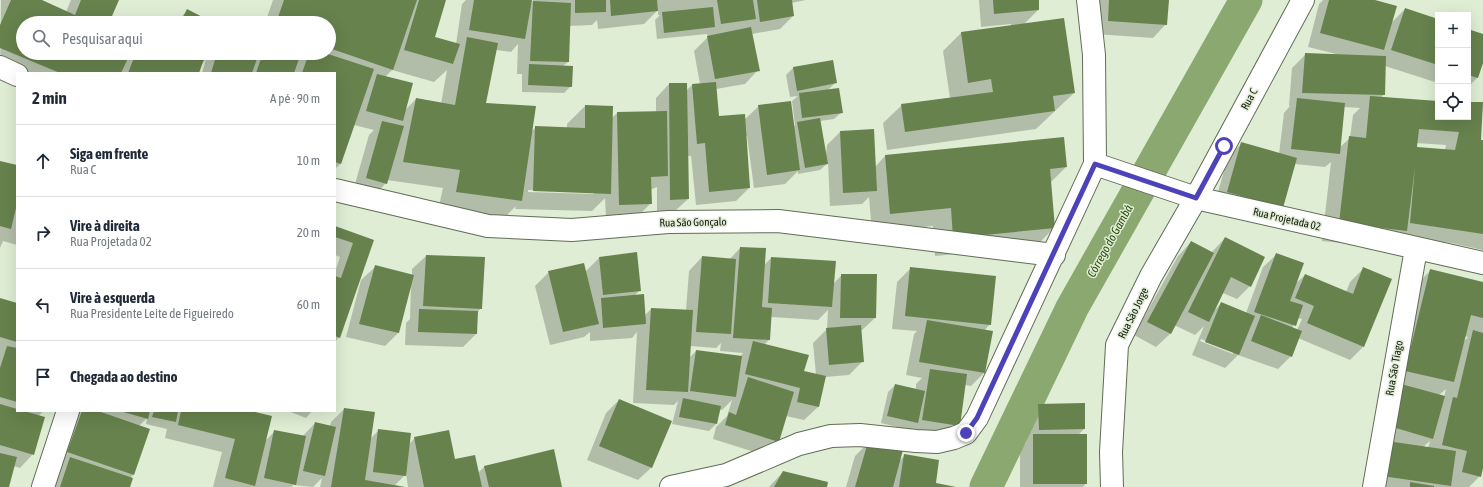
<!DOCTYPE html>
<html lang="pt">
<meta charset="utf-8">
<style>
body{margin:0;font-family:"Asap Condensed",sans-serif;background:#f6f6f7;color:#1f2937}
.controls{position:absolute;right:12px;top:12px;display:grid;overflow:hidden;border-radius:0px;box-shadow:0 4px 16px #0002}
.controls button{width:36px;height:36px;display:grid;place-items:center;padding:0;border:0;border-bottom:1px solid #e0e1e3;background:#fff;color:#1f2937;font:20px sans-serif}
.stop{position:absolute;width:12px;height:12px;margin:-9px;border:3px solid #4c42b9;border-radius:50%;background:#fff}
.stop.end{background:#4c42b9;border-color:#fff;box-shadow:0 1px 4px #0008}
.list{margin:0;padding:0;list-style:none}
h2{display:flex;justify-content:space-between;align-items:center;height:52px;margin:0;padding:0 16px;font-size:17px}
h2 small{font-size:13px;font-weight:400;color:#747a83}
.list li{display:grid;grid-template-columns:26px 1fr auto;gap:12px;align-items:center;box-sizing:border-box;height:72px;padding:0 16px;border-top:1px solid #e0e1e3}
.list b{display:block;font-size:15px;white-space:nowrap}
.list p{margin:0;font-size:13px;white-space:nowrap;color:#747a83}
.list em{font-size:13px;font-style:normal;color:#747a83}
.icon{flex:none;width:22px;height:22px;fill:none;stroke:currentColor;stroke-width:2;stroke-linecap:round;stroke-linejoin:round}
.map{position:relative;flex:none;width:1483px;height:487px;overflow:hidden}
.search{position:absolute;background:#fff;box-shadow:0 4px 16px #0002;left:16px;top:16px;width:320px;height:44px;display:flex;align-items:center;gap:10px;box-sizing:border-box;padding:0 14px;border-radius:22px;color:#747a83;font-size:15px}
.panel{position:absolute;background:#fff;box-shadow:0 4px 16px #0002;left:16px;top:72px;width:320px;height:340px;border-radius:0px}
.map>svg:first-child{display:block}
.shadow{fill:#0003;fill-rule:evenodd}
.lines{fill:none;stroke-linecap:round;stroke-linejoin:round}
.canal{stroke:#8ba871;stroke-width:33}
.building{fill:#67824d;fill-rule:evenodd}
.minor-casing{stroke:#616d57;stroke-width:24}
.minor{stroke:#fff;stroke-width:22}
.route{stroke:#4c42b9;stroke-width:5}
.labels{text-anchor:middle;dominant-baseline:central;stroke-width:3;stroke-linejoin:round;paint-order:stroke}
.street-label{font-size:11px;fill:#141810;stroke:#dfedd4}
.water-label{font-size:12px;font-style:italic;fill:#324d11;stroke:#dfedd4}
</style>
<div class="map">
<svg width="1483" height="487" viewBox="0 0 1483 487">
<rect width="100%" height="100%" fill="#dfedd4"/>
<path class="shadow" d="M1,0H41L66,12L71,0H118L108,23H23V53H119L125,56L127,53H329V23H265L273,0H445L434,38L456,44L462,4L466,0H531L530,6L533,0H806L791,3L793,16L780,29L752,34L758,70L745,84L716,89L718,117L744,120L759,106L793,127L795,125L792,101L798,96L790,97L786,75L793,68L833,61L836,82L828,90L842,112L834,119L820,121L826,156L827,145L840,132L875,167L885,156L1066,167L1050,183L1054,228L1036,246L935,256L933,226L872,232L869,197L862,204L830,206L828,163L820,170L798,174V171L785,184L754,188L747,136H746L749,188L736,201L696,205L691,156H687L688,199L674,212L657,213V187L650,190V204L637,217L606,218L605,198L592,211L515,209L516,206L503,219L438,210L443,188L387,180L386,183L373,197L353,191L369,135L374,130L354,125L341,163L335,169V73H202L206,59L201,65L197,73H0ZM658,10V15H660L655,20L657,39L707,34L708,37L694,51L700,84L692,85L686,91L669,84L656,98V112L617,113L612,118L585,106L567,124V128L536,127L531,132L484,104L496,50L511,52L518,44L517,74H522V92L564,93L571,86L563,66L568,62L569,26L592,25L597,20L598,29L644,24ZM392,70L434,82L447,70L441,104L416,99L405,110L385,77ZM528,190L594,192V194L528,192Z
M979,0H1037L1038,10L1024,24L1074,93L1036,129L887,150L883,123L902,105L950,98L943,51L961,33L1011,26V24L981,27Z
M1097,0H1168L1166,24L1153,38L1095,34Z
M1323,0H1371L1391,23L1405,9L1438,20V83L1385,66L1384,94L1381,98L1438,102V117H1468V103H1483L1479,141H1483V250L1451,243L1400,237L1388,248L1322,241L1331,162L1325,167L1295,164L1282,207L1214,206L1228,157L1241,144L1279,154L1284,113L1290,106H1289L1292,68L1306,54H1336L1308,47L1319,4ZM1344,107L1360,108L1353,115L1350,138L1340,147ZM1416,143L1446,145L1445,150H1415Z
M187,11L211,23H175Z
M1468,30L1483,35V60L1477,78L1468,87Z
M0,162L17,166V245L3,241L0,248Z
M335,228L373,241L339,337L335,342V272L340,257L335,255Z
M1225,238L1250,286L1237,299L1223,293L1215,310L1221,303L1246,313L1263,267L1277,254L1295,284L1305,275L1346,292L1350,282L1363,269L1364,346L1350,360L1298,338L1291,356L1278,369L1238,355L1225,368L1192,355L1204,326L1195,335L1174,325L1170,334L1156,347L1134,335L1178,256L1191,242L1211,253ZM1298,318L1302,319L1297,330L1292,328ZM1201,339L1233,352V354L1200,341Z
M740,248L764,265L771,258L833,284L842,275L875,318L861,331L863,361L849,375L825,377L818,407L804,420L786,416L778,441L764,455L713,439L716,427L727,416L732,400L722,410H719L716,424L709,431L672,424L678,401L674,405L633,403L637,332L632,338L590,341V332L584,337L550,345L535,286L549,272H585L599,258L640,290L634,296L645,315L651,309L686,310L689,271L702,257L729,260ZM828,310L827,329L813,343L816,375L803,372L764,345L769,340L771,317L818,320ZM721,343L720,351L743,353L740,357L696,351L689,358L690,346L716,348Z
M426,256L484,258L481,308L477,313L476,334L463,347L405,345L406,323L410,319L411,283L398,333L385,346L346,337L361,280L375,267L412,276V269Z
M911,268L990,324L984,331V373L971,386L965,385L959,425L945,439L881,423L888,392L895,385L916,389V384L922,378L906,375L914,334L917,331L892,329L897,282Z
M1431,270L1483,283V464L1480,476L1469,487H1369L1413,288ZM1464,336L1468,337L1463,342ZM1446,389L1444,397L1439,395ZM1430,441L1428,448L1423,447Z
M0,299L17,304V411H44L38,416L33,454L20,468L14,466L8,487H0Z
M619,400L652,467L638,480L587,460L606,413Z
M1039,405L1084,429L1078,435L1086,483L1083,487H1020V449L1026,443L1025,419Z
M344,409L370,439L379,430L409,444L415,438L478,473L484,467L553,450L561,487H408L406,474L395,485L404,487H320L322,478L313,487L293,485L292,487H213L222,452L165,438L167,429L146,424L147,418L139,426L133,475L130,478L129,487H51L73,411H247L265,441L275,431L302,437L315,423L330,426L331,422Z
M288,411H312L306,418Z
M868,443L899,461L905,455L935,484L955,487H846L855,456Z
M783,472L826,487H769Z"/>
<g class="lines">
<path class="canal" d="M986,487L1072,308L1246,0"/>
</g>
<path class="building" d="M11,0H42L75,15L81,0H119L109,23H23V53H122L129,56L121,73H60L0,48V25Z
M284,0H417L393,70L329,48V23H276Z
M419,0H446L435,37L460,44L453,64L404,50Z
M474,0H532L525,39L469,30Z
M575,0H606V12L575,13Z
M610,0H657L658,11L611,16Z
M717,0H753L756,19L721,24Z
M757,0H792L794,16L760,22Z
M993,0H1039V10L994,14Z
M1109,0H1169L1167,25L1108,21Z
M1329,0H1375L1397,6L1384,50L1320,33Z
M533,1L571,3L569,62L530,61Z
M713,7L715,27L664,33L662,12Z
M1405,8L1438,19V65L1391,50Z
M187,9L214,23H180Z
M1064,18L1075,93L1053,96L1055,111L905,132L901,104L993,92L991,79L968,83L961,32Z
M751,27L760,71L715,79L707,36Z
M1468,29L1483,34V63L1478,78L1468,75Z
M467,37L498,43L486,103L536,106L522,201L456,192L460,170L403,162L416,98L455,105Z
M136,53H191L204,59L199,73H128Z
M217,53H259L252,73H211Z
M263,53H301L294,73H256Z
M309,53H325L374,69L341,164L335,162V73H302Z
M1305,53L1386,56L1385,95L1302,93Z
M833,60L837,83L797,91L793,67Z
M529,64L573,66L572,87L528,85Z
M377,74L413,83L403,121L366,111Z
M716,82L719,116L745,114L750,188L709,192L705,143L697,144L692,84Z
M669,83H687L689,199L670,200Z
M839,88L843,113L802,118L799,93Z
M1370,96L1438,101V117H1468V102H1483L1481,140H1483V234L1410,223L1415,167L1407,231L1339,223L1349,136L1366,138ZM1419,129L1459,132L1455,150L1417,147Z
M1297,98L1345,103L1340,154L1291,149Z
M791,101L800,170L767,175L758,105Z
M585,105L613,106L611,194L533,191L535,126L585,128Z
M667,111L668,176L651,177L652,204L619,205L617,112Z
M820,118L828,164L805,168L797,122Z
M382,121L404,126L387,184L366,178Z
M874,129L877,191L843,193L840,131Z
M1064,137L1067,167L1050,169L1055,228L953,238L951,208L890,214L885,155Z
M1241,142L1297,158L1283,208L1227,192Z
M0,161L17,165V204L11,229L0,226Z
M335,226L374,240L340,338L335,336V276L341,278L353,243L335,237Z
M1225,237L1265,257L1251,287L1231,277L1209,322L1188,312Z
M1191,241L1214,253L1171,334L1147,322Z
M740,247L766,248L762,307L772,308L770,340L733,338Z
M637,252L641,291L603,295L599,257Z
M1276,253L1304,263L1290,301L1303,305L1296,326L1254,312Z
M426,255L485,257L482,309L423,306Z
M702,256L736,259L731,334L696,332Z
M771,257L836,261L832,307L768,303Z
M584,263L599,324L563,332L548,271Z
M375,265L414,275L399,333L359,324Z
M910,267L996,276L991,325L905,316Z
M1363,267L1392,279L1364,347L1307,323L1314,306L1295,298L1305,274L1353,294Z
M1430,269L1483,282V318L1471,315L1454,382L1405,371Z
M841,274H877L876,318H840Z
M644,294L646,324L603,328L601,298Z
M0,298L17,303V342L0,337Z
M1221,302L1255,316L1239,355L1205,342Z
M651,308L693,310L688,392L646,390Z
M419,309L478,311L477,334L418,332Z
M1261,315L1302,331L1292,357L1251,341Z
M927,320L993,331L985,373L919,362Z
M861,325L864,362L829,365L826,328Z
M1473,330L1483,333V468L1481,477L1462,472L1467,451L1442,445L1453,397L1457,398Z
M753,341L809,355L804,371L826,376L819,407L797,402L800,388L745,374Z
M7,346L17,348V402L0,397V368Z
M696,350L742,356L736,397L690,391Z
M930,369L967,374L960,426L922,420Z
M748,377L794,392L779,442L725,425L729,412L736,415Z
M895,384L925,391L918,423L887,416Z
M1401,384L1445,396L1433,439L1389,426Z
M683,398L721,406L717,424L679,417Z
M619,399L672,421L652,468L599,446Z
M1085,403V429L1039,430L1038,404Z
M0,404L17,409V411H24L45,417L34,455L0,445Z
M344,408L375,412L365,480L405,487H331Z
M82,411H98L150,429L134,475L67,452Z
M120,411H150L148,419Z
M154,411H178L176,422L152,417Z
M181,411H251L272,416L255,486L225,478L235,439L178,425Z
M315,422L336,427L325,476L303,471Z
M378,429L411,433L406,476L373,472Z
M274,430L306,436L296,485L264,478Z
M449,430L455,459L475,455L482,487H424L414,437Z
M1033,434H1087V484H1033Z
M1387,441L1456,451L1451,486L1382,476Z
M868,442L903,450L893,487H855Z
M554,449L562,487H489L484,466Z
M0,453L17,457L9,487H0Z
M904,454L939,460L936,483L956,487H899Z
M70,457L133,478L130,487H60Z
M783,471L828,482L827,487H774Z
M1410,482L1434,486V487H1410Z"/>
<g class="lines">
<defs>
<path id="minor" d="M0,67L17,75
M1095,164L1196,198L1483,263
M335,190L488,226L572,230L668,222L778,221L1054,255
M43,487L68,411
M671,487L726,475L799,444L831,436L860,435L916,441L937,442L954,438L966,433L977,418L1095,164L1094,55L1088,0
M1112,487L1111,452L1117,345L1151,276L1196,198L1303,0
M1374,487L1416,249"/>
</defs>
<use href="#minor" class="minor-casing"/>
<use href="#minor" class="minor"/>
</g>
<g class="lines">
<path class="route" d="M966,433L977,418L1095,164L1196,198L1224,146"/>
</g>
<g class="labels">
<g class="street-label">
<text transform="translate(1249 99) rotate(-62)">Rua C</text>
<text transform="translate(1287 219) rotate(13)">Rua Projetada 02</text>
<text transform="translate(693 222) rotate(-1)">Rua São Gonçalo</text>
<text transform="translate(1133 313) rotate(-64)">Rua São Jorge</text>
<text transform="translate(1394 368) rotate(-80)">Rua São Tiago</text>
</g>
<g class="water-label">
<text transform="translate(1110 241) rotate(-61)">Córrego do Gambá</text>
</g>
</g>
</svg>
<div class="controls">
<button>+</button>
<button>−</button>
<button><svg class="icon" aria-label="locate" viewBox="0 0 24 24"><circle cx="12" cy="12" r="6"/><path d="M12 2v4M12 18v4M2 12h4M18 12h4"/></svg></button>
</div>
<div class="stop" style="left:1224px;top:146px"></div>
<div class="stop end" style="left:966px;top:433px"></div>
<div class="search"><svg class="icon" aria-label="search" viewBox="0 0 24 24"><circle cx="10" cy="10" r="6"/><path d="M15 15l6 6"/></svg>Pesquisar aqui</div>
<section class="panel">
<h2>2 min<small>A pé · 90 m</small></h2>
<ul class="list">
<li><svg class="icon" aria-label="ahead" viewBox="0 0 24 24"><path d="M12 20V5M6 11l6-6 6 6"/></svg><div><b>Siga em frente</b><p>Rua C</p></div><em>10 m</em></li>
<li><svg class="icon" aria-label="right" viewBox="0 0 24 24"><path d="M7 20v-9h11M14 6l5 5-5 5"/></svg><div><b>Vire à direita</b><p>Rua Projetada 02</p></div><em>20 m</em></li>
<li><svg class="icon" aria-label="left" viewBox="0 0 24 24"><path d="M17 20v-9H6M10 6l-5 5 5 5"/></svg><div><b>Vire à esquerda</b><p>Rua Presidente Leite de Figueiredo</p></div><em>60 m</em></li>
<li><svg class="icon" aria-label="arrive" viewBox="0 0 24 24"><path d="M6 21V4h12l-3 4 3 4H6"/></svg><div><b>Chegada ao destino</b></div></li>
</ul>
</section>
</div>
